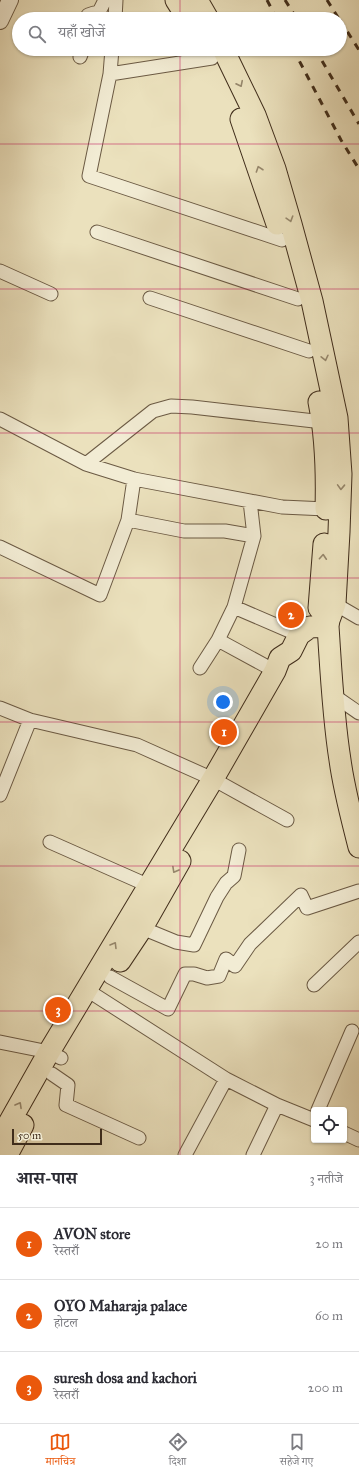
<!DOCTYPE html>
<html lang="hi">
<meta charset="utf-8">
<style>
body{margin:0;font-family:"IM FELL Great Primer","Noto Serif Devanagari",serif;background:#f7f7f7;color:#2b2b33}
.controls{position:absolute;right:12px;bottom:12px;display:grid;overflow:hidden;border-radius:4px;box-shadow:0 1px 3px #0004}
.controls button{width:36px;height:36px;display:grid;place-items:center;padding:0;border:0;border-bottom:1px solid #e1e1e2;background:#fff;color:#2b2b33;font:20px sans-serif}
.scale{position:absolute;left:12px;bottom:10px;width:90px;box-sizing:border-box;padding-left:4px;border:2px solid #402d1b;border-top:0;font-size:11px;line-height:14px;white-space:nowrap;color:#402d1b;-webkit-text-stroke:3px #f2ecd4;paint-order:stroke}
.you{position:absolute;left:223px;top:702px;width:14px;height:14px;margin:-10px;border:3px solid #fff;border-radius:50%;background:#1a73e8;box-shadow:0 0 0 6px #1a73e833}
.badge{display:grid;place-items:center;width:26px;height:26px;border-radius:50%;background:#ea580c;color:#fff;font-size:13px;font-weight:700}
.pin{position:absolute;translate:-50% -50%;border:2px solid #fff;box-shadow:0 1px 4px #0006}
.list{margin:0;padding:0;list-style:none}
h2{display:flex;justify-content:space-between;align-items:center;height:52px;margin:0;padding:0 16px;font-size:17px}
h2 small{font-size:13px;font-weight:400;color:#7c7c81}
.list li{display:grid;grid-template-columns:26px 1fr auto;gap:12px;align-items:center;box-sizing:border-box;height:72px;padding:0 16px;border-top:1px solid #e1e1e2}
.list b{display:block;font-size:15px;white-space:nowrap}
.list p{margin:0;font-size:13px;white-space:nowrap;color:#7c7c81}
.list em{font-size:13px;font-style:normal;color:#7c7c81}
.icon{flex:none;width:22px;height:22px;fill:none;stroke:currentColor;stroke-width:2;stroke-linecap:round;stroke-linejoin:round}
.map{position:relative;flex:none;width:359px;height:1155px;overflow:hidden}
.search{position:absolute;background:#fff;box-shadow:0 1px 3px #0004;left:12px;right:12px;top:12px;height:44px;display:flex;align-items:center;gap:10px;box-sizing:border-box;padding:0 14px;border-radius:22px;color:#7c7c81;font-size:15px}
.sheet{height:268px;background:#fff}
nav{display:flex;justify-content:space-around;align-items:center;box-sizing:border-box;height:56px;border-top:1px solid #e1e1e2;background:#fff;font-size:11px;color:#7c7c81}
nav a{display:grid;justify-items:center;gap:2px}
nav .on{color:#ea580c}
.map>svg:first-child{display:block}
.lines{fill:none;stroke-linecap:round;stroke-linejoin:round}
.minor-casing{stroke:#6b5a44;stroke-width:15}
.tertiary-casing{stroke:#6b5a44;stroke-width:18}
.primary-casing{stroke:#402d1b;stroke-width:23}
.minor{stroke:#f2ecd4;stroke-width:13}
.tertiary{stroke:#f2ecd4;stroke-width:16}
.primary{stroke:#ebe1bd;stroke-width:21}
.rail{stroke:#402d1b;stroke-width:3;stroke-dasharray:7 7;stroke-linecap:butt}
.oneway{stroke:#96876c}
.grid{fill:none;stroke:#c2185b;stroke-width:1;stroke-opacity:0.55}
</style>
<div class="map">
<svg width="359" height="1155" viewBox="0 0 359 1155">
<rect width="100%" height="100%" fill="#ebe1bd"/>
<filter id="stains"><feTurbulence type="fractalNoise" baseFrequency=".005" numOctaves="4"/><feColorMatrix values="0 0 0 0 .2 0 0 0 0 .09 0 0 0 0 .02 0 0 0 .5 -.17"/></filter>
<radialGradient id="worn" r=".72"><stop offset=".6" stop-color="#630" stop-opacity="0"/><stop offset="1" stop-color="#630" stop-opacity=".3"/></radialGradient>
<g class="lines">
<defs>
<path id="minor" d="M98,14L105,0
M86,19L88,15L94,13L100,15L102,19
M115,19L116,0
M112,49L110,74L212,58
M80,57L83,49
M110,74L89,176L282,240
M97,232L298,299
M0,271L51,294
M150,298L309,351
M0,419L86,464L134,479L282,507L326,509
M86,464L153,411L171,406L192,407L323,422
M128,520L184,531H225L254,536
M0,547L100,595L128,520L134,479
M335,604L359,618
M234,607L254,536L250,501
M218,640L234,607L299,635
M200,668L218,640L275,671
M333,695L359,713
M0,708L30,720L137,745L213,779L287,820
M0,795L30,720
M50,842L154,888
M142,928L176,942L194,945L217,897L226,883L234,876L239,850
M110,977L168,1009L185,974H194L207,978L219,976L226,959L235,966L250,944L301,895L307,908L359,891
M314,985L359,942
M87,990L226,1079
M0,1042L49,1052L61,1058
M52,1074L68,1085L66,1105L139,1138
M318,1110L352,1031
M344,1133L359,1140
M185,1155L226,1079L277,1105L314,1120
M253,1155L277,1105"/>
<path id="tertiary" d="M0,21L10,0"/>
<path id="primary" d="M176,0L188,19
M197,0L208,19
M223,49L255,115L275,169L291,224L312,301L337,418L341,474L339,532L335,604L329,620L328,626C331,671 333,716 340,760C344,790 352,819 359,847
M241,119L277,224
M319,402C326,437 327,473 326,509
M324,544L319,608L329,620
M120,961L142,928L180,861
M0,1139L49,1052L213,779L275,671L280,658L291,651L299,635L310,627L328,626
M7,1155L23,1125"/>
</defs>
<use href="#minor" class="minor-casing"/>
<use href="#tertiary" class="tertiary-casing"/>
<use href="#primary" class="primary-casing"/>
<use href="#minor" class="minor"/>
<use href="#tertiary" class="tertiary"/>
<use href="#primary" class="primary"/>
<path class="rail" d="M267,0L277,19
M285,0L297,19
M327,0L339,19
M340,20L359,50
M293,49L341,140L359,169
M315,49L359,124"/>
</g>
<defs><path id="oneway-chevron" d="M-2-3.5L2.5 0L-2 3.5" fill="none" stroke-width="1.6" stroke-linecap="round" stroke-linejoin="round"/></defs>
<g class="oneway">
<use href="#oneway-chevron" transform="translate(240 84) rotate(64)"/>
<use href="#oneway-chevron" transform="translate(259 169) rotate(-109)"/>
<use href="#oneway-chevron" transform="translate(290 219) rotate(73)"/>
<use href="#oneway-chevron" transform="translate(325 358) rotate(77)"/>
<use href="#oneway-chevron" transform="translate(341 487) rotate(92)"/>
<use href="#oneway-chevron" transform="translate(323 557) rotate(-86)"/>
<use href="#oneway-chevron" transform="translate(175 870) rotate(119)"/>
<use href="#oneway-chevron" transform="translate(114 945) rotate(-59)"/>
<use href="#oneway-chevron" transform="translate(19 1105) rotate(-61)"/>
</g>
<path class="grid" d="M180,0V19M180,49V1155M0,144H359M0,289H359M0,433H359M0,578H359M0,722H359M0,866H359M0,1011H359"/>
<rect width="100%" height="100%" filter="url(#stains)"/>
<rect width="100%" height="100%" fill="url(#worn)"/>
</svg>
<div class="controls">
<button><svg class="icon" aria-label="locate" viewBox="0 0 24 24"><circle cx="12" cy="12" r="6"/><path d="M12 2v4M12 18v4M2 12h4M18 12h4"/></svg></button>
</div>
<div class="scale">50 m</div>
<div class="you"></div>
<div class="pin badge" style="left:224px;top:732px">1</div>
<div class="pin badge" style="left:291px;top:615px">2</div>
<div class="pin badge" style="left:58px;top:1010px">3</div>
<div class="search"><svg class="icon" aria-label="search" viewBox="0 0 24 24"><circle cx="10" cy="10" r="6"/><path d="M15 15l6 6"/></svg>यहाँ खोजें</div>
</div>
<section class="sheet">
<h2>आस-पास<small>3 नतीजे</small></h2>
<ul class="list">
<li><span class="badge">1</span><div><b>AVON store</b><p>रेस्तराँ</p></div><em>20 m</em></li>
<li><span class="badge">2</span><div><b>OYO Maharaja palace</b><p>होटल</p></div><em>60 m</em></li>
<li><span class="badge">3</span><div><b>suresh dosa and kachori</b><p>रेस्तराँ</p></div><em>200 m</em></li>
</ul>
</section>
<nav>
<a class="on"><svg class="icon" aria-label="map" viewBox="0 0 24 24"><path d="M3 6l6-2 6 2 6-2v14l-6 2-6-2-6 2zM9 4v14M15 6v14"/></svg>मानचित्र</a>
<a><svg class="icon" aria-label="directions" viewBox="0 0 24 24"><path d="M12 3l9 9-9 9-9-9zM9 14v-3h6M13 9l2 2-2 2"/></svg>दिशा</a>
<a><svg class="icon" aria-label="saved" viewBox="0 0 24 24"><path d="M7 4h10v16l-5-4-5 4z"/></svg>सहेजे गए</a>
</nav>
